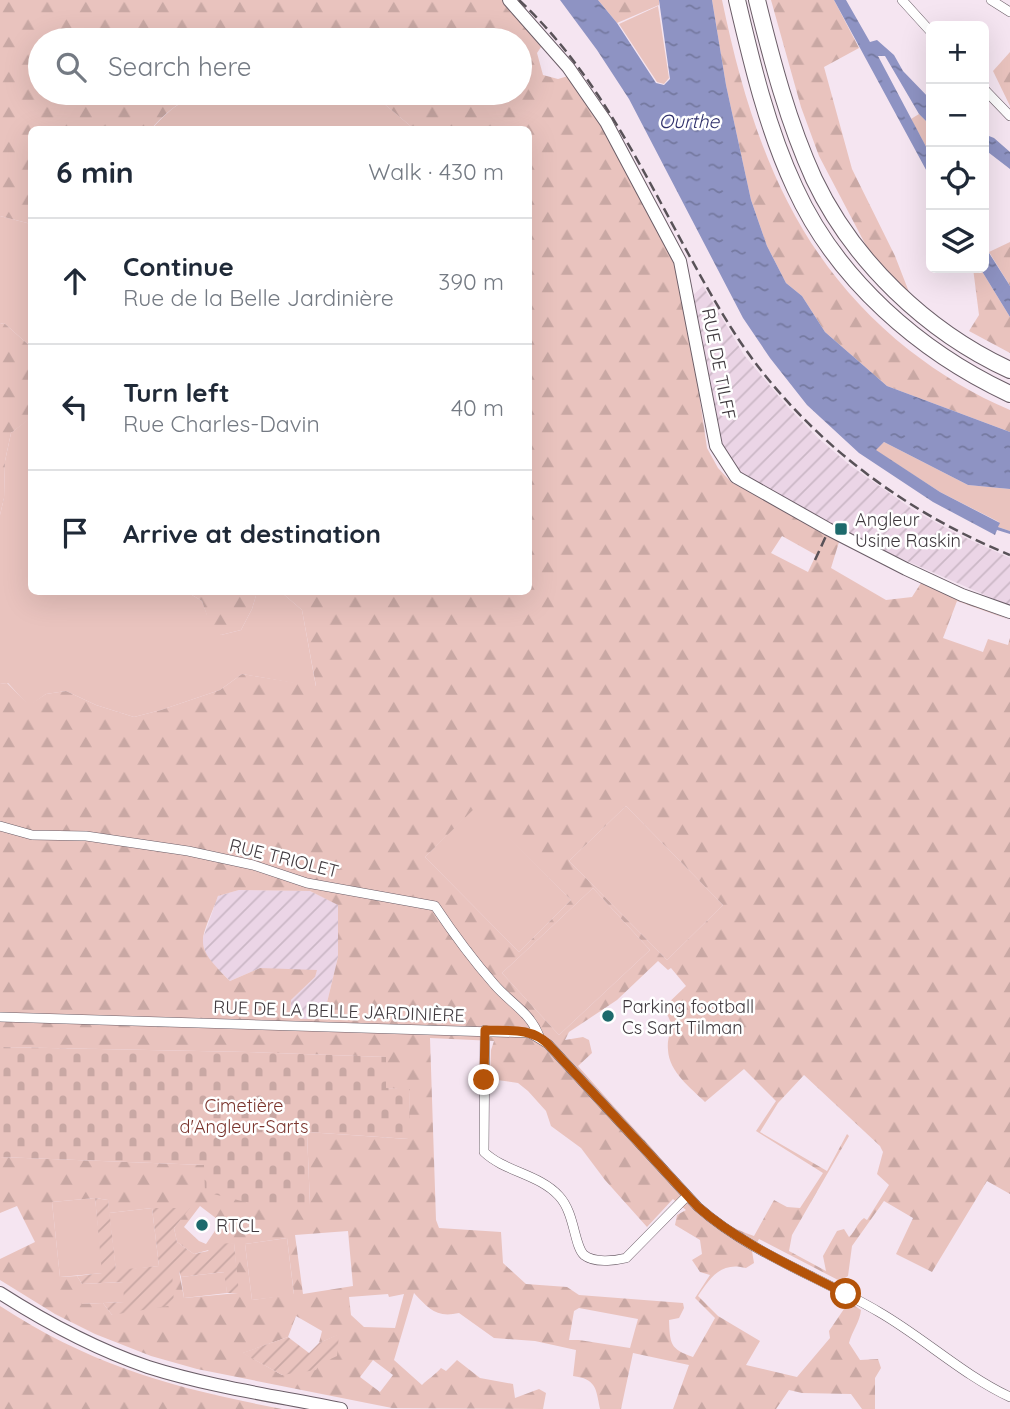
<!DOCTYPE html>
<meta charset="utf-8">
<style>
body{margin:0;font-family:Quicksand,sans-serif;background:#f2f2f3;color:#1f2937}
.controls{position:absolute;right:21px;top:21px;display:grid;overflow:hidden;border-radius:10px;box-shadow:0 7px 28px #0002}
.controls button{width:63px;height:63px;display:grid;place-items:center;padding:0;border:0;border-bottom:2px solid #e0e1e3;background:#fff;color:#1f2937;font:35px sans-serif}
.stop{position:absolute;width:21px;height:21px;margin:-16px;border:5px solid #b45309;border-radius:50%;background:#fff}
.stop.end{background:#b45309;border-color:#fff;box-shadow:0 2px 7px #0008}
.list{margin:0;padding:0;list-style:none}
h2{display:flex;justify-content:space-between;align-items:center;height:91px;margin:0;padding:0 28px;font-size:30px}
h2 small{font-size:23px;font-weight:400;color:#747a83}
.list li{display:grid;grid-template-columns:46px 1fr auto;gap:21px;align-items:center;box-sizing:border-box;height:126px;padding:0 28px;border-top:2px solid #e0e1e3}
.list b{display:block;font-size:26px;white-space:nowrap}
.list p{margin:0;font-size:23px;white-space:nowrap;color:#747a83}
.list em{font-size:23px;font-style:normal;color:#747a83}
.icon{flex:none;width:38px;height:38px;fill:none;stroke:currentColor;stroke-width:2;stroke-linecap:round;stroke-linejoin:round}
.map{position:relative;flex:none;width:1010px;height:1409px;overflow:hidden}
.search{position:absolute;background:#fff;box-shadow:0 7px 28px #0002;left:28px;top:28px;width:504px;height:77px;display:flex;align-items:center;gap:18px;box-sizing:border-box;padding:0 24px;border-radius:38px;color:#747a83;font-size:26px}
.panel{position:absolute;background:#fff;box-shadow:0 7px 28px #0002;left:28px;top:126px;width:504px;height:469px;border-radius:10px}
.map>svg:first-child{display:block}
.industrial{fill:url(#industrial-furrows)}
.green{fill:#e9c3be}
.forest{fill:url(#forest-firs);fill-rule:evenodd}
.cemetery{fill:url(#cemetery-stones)}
.garden{fill:url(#garden-furrows)}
.water{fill:url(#water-ripples)}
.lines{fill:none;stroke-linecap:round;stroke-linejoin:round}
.street-casing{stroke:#6a5d67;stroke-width:10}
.secondary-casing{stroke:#6a5d67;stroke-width:14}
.highway-casing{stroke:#6a5d67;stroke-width:18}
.street{stroke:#fff;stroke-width:9}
.secondary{stroke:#fff;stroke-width:12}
.highway{stroke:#fff;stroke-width:16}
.rail{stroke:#595258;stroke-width:2.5;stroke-dasharray:10 5;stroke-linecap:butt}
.route{stroke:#b45309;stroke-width:9}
.poi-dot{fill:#1d6a6c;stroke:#fff;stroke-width:2.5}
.labels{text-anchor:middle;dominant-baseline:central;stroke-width:5;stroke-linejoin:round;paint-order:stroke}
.street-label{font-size:18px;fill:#3f393e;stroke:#fff}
.poi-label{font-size:18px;fill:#3f393e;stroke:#fff;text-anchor:start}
.park-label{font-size:18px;fill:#7b352e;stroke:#fff}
.water-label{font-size:19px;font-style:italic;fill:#2f306b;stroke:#fff}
</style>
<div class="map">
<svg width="1010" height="1409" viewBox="0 0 1010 1409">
<defs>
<pattern id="industrial-furrows" width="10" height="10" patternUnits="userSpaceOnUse" patternTransform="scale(1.75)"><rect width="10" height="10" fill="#ebd5e6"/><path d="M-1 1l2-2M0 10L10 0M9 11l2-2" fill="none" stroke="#cbb8c6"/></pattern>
<pattern id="forest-firs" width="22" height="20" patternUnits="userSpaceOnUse" patternTransform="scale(1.75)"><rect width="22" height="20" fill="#e9c3be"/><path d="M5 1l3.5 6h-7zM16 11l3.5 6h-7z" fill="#c9a8a4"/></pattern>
<pattern id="cemetery-stones" width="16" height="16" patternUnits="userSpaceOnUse" patternTransform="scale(1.75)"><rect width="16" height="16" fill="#e9c3be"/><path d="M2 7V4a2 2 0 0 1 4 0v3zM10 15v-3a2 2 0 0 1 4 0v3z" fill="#c9a8a4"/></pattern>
<pattern id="garden-furrows" width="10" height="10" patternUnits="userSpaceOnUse" patternTransform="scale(1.75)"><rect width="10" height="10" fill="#e9c3be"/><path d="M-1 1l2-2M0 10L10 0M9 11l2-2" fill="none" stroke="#c9a8a4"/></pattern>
<pattern id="water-ripples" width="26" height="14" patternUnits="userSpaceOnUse" patternTransform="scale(1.75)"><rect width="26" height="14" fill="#8e93c3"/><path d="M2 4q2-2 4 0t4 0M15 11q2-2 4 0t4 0" fill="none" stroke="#7579a0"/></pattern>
</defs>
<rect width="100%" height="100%" fill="#f5e5f1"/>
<path class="industrial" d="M703,286L744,355L787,406L818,438L851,466L912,509L957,534L1010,558V606L852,537L738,475L718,445L691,297Z
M239,890L310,891L339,905L338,957L323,1019H301L298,1015H290L291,1000L315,977L260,968L230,981L207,958L202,941L218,896Z"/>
<path class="green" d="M658,6L669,78L664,84L657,82L619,24Z
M223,93C236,93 259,97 270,93H358L382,102L414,129L151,130C177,101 185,98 223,93Z
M0,216L31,224V347L4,323L0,324Z
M31,417L32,592H187L202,601L207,615L221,635L241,630L252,609L257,592H281L302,610L316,687L242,674L220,690L161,710L134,717L96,705L66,691L46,694L29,706L8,683L0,684V515L4,498L5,461L11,433Z
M884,442L968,485L1010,489V531L998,527L999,522L940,492L875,450Z
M477,805L571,900L519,952L425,857Z
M626,806L723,905L667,960L569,861Z
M593,888L650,950L559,1035L502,973Z
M95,1198L103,1273L60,1277L52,1202Z
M152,1208L159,1266L116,1271L109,1213Z
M287,1238L294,1295L252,1300L245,1244Z
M225,1272L227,1293L184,1298L181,1277Z
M124,1282L125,1302L82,1304V1284Z"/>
<path class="forest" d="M0,0H504L543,44L537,53L543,75L558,79L568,76L610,133L674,262L685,299L707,448L718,468L731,482L844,542H839L831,568L886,600L912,597L921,583L1010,620L957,601L943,638L983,652L988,639L1008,645L1010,638V1194L987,1181L932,1272L896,1254L913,1218L884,1201L852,1246L848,1276L840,1281L759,1239L752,1251L754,1263L746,1268C721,1261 710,1278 698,1296L718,1316L760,1341L746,1365L797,1377L830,1338L829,1331L846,1306L852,1304L861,1310C860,1322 852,1331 849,1343L860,1360L878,1359L881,1368L875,1378V1409H862L851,1394L802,1393L789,1390L776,1409H673L689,1365L633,1353L621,1409H600C596,1388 596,1379 573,1376L576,1350L535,1341L494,1338L459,1313C436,1318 429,1309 414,1293L394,1360L422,1385C428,1379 435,1375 441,1368L446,1371L457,1360L480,1378L513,1384L515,1398L539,1389L546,1393L543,1409L392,1408L197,1369L151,1356L95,1334L55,1314L0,1280V1259L35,1242L17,1206L0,1213V1157L204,1165L310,1205L307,1132L408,1139L410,1090L386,1088V1057L248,1052L0,1047V684L7,683L29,705L46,694L66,691L96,705L134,717L161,710L220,690L242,674L316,686L302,610L281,592H528V130L414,129L382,102L358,93H520V40H40V93H223C185,98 177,101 151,129L32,130L31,224L0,216ZM782,536L816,555L808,572L771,553ZM477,806L571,900L519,952L425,857ZM626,806L723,905L667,960L569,861ZM593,888L650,950L559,1035L502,973ZM239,890L310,891L338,905V957L323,1019H301L298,1015H290L291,1000L315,977L317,970L260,968L230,981C191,943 201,943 218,896ZM658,961L668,970L671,968L686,986L663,1008C679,1031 666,1030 668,1050C669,1072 691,1088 705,1102L744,1069L776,1101L756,1131L823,1173L800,1208L787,1207L774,1200L754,1236C709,1222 680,1180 650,1146C626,1120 602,1093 578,1066L592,1053L589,1040L583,1037L565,1040L569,1032L617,1000ZM430,1038L494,1041L491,1050L490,1079L518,1083L528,1091L546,1111L551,1126L581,1148L605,1180L647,1227L673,1199L686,1210L677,1215L675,1225L700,1240L702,1254L692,1260L700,1272L710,1275L695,1298L715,1318L693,1357C670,1349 670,1344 669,1320L679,1318L684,1308L683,1303L579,1295L567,1287L526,1284L503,1263L501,1232L439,1228L436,1220ZM804,1075L880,1146L883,1152L877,1174L889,1185L867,1220L864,1218C856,1224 856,1231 849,1237L844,1229L837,1231L823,1256L826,1271L789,1251L792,1235L849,1136L847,1134L827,1171L760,1132L778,1103ZM95,1198L108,1200L109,1213L152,1208H189L174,1228L177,1242L194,1254L234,1243L238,1293L184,1298L179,1271H172L112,1315L103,1303L82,1304V1284L77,1276L60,1277L52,1202ZM200,1206L221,1222L206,1244L199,1241L184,1227ZM348,1231L353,1286L303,1294L295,1235ZM287,1238L294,1294L252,1300L245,1244ZM388,1294L389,1297L404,1294L395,1328L364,1327L351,1315L349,1297ZM579,1308L638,1319L630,1348L579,1340H569L574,1311ZM296,1316L322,1331L319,1343L338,1335L282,1375L243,1353L288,1337ZM373,1360L393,1375L380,1392L360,1377Z
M598,0H659V5L617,23Z
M712,0H722C751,139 794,259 909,350C940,374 974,395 1010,410V432L887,386L825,332L802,296L786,283L767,246L751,200L726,85Z
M771,0H834L859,48L824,67L852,169L895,256L909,292L872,257L819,156L801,107Z
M1010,52V106L993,71Z
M919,114L931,126V156L911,119Z
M1010,242V286L989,252Z
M973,268H980L1010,317V353L969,331L979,315Z
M4,323L31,347L32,417L11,433L5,461L4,498L0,515V324Z
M187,592H257L252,609L241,630L221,635L212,631L202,601Z
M0,1306C94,1367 174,1388 282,1409H0Z"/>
<path class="cemetery" d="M0,1047L248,1052L386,1057V1088L410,1089L409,1139L307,1132L310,1205L266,1207L205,1192L204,1165L0,1157Z"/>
<path class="garden" d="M95,1198L108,1200L116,1270L159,1266L152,1208H190L174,1228L177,1242L194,1254L208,1251L212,1244L234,1243L239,1293H227L224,1272L181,1277L179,1271H172L174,1305L112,1315L103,1303L124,1302L123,1282L82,1284L77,1276L102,1273Z
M339,1334L337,1356L320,1364L316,1370L282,1375L242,1353L288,1337L309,1353L319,1343Z"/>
<path class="water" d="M560,0H598L617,23L656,83L664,85L670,79L659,0H712L726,85L751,200L767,246L786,283L802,296L825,332L887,386L1010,432V489L968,485L884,442L876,450L940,492L1000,523L998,527L1010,531V534L997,530L995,535L933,502L859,453L807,405L770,358L743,318L629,99L597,50Z
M834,0H846L870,42L877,40L894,55L903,71L931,100V126L919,114L885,56H878L931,156V179Z
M984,134L994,138L1010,152V169L984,149Z
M984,245L1010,286V317L980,268H984Z"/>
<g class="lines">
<defs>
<path id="street" d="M902,0L931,32
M991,0L1010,12
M984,89L1010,116
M0,826L32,835L86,836L188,851L253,865L307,883L435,906C453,933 472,959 494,984C510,1003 530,1012 539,1036
M0,1017L530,1033L548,1044L698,1207C750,1253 820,1277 879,1312C924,1338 963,1375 1010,1397
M485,1030L484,1152C505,1172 539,1174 559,1196C575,1213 574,1246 584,1255C594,1263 614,1261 626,1258L687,1196"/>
<path id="secondary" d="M509,0L568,67L606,122L680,261L716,446L736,477L828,529L906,569L962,595L1010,612
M0,1293C47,1323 95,1349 148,1367C211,1387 277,1396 341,1409"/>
<path id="highway" d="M737,0C752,64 767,128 795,188C837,280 920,352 1010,394
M757,0C772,61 788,122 814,179C853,261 927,332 1010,370"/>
</defs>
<use href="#street" class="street-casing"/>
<use href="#secondary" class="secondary-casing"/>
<use href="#highway" class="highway-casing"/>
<use href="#street" class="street"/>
<use href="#secondary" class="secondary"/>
<use href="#highway" class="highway"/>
<path class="rail" d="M519,0C619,94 664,224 737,337C803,436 900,510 1010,555
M815,560L826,536"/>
</g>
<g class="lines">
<path class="route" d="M484,1080L485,1030C507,1031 531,1027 548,1044L698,1207C740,1244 796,1268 846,1294"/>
</g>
<g class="poi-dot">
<rect x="834" y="522" width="14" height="14" rx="3.5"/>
<circle cx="608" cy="1016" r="7"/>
<circle cx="202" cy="1225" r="7"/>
</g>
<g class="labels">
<g class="street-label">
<text transform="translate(719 364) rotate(79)">RUE DE TILFF</text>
<text transform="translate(284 858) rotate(14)">RUE TRIOLET</text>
<text transform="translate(339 1011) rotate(2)">RUE DE LA BELLE JARDINIÈRE</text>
</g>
<g class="poi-label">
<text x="855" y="519">Angleur<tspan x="855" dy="21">Usine Raskin</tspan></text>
<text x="622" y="1006">Parking football<tspan x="622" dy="21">Cs Sart Tilman</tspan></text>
<text x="216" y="1225">RTCL</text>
</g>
<g class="park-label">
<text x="244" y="1105">Cimetière<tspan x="244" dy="21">d'Angleur-Sarts</tspan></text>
</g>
<g class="water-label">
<text x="689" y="121">Ourthe</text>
</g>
</g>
</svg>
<div class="controls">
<button>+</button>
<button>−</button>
<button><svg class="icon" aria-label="locate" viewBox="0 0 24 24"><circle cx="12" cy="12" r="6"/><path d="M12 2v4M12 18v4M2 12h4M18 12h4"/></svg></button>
<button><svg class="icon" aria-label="layers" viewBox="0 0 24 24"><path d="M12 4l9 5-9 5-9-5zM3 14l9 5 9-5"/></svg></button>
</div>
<div class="stop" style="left:846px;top:1294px"></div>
<div class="stop end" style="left:484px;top:1080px"></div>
<div class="search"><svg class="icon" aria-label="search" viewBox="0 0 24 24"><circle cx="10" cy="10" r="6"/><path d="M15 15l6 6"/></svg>Search here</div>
<section class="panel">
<h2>6 min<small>Walk · 430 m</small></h2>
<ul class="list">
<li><svg class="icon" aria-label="ahead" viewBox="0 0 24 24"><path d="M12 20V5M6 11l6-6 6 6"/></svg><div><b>Continue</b><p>Rue de la Belle Jardinière</p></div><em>390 m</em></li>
<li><svg class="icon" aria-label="left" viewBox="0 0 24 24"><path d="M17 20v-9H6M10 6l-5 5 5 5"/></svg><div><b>Turn left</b><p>Rue Charles-Davin</p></div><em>40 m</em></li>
<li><svg class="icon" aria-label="arrive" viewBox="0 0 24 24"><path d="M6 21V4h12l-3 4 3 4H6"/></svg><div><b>Arrive at destination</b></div></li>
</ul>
</section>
</div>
